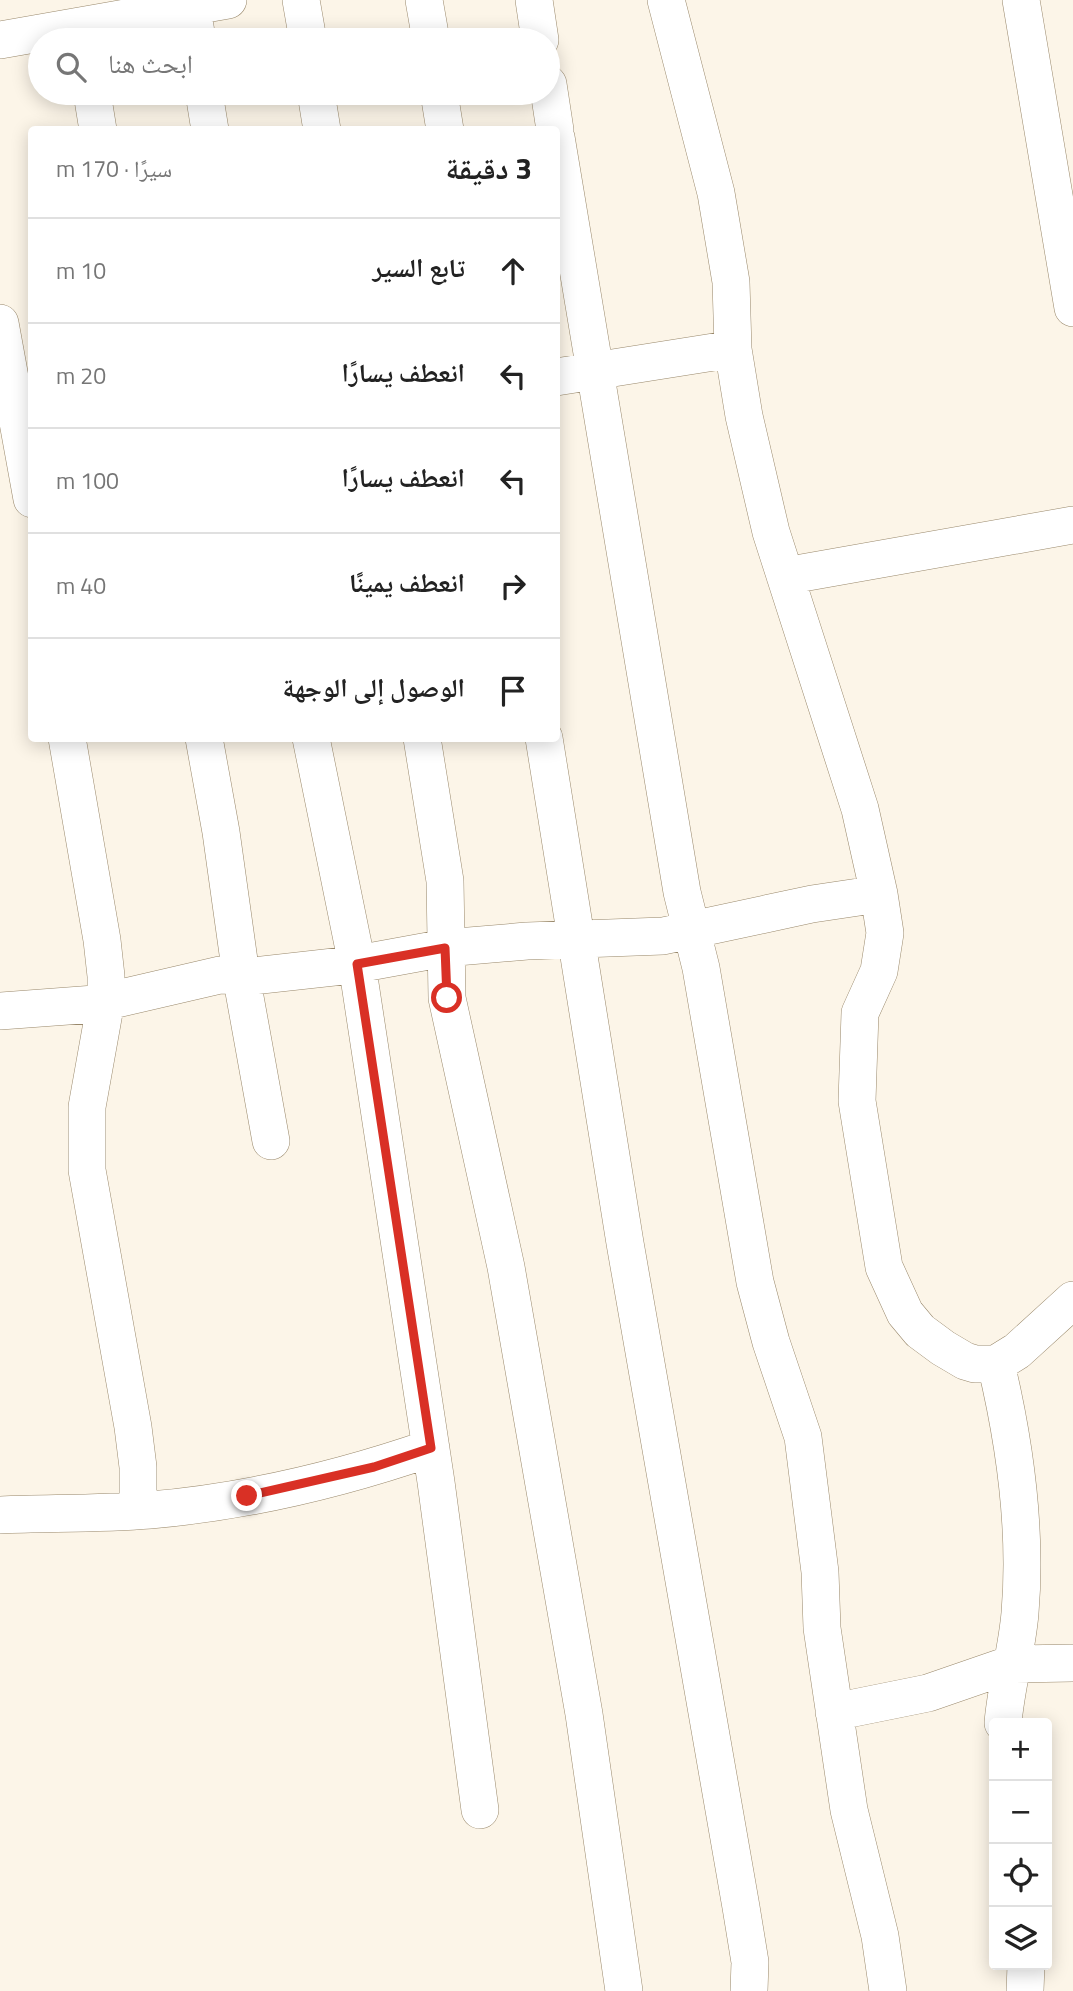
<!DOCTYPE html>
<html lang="ar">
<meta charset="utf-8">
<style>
body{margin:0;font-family:"Titillium Web","Noto Naskh Arabic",sans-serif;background:#f6f6f6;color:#222;direction:rtl}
.controls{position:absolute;right:21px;bottom:21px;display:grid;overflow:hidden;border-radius:7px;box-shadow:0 4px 18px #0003}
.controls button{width:63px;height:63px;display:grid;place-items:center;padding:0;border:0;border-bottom:2px solid #e0e0e0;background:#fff;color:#222;font:35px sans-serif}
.stop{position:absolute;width:21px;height:21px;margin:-16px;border:5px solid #d93025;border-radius:50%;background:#fff}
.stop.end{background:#d93025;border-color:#fff;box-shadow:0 2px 7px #0008}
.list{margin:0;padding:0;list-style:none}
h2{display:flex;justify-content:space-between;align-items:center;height:91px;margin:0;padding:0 28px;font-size:30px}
h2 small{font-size:23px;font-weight:400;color:#767676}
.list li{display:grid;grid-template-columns:46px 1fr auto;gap:21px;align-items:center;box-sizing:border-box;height:105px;padding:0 28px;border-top:2px solid #e0e0e0}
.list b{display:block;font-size:26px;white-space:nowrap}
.list em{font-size:23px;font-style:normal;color:#767676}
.icon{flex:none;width:38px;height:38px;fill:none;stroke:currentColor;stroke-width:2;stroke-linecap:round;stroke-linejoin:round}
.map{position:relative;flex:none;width:1073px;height:1991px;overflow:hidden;direction:ltr}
.search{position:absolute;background:#fff;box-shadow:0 4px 18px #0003;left:28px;top:28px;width:532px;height:77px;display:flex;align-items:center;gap:18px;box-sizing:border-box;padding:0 24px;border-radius:38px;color:#767676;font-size:26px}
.panel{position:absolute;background:#fff;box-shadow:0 4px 18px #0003;left:28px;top:126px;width:532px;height:616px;border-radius:7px;direction:rtl}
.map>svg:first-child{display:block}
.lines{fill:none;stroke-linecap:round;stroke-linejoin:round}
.street-casing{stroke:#99886b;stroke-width:38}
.street{stroke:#fff;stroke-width:37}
.route{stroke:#d93025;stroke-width:9}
</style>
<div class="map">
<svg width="1073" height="1991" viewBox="0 0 1073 1991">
<rect width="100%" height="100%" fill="#fcf5e8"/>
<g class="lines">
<defs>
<path id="street" d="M301,0L308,40
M424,0L431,40
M534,0L540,40
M666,0L716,193L731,282L733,349L744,416L771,532L860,809L879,894L885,933L879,971L860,1013L857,1101L884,1267L905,1313L920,1331L943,1348L965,1361L975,1364H996L1017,1351L1073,1300
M1021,0L1073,308
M192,6L197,40
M0,40L228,0
M548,84L555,130
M92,93L98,130
M204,93L210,130
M316,93L322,130
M439,93L445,130
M556,137L682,892L701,968L755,1282L771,1342L803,1437L820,1572L822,1628L849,1810L880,1936L888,1991
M0,323L32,499
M556,377L733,349
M785,576L1073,525
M67,738L102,940L106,976V1001L87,1107V1170L133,1427L138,1467V1510
M204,738L221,832L241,975L271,1141
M311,738L357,964L436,1482L480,1810
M422,738L445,881L447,998L506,1267L584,1714L624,1991
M544,738L625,1243L741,1907L750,1962L749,1991
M0,1011L95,1004L220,975L252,976L352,965L445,948L527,941L663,936L812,904L879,894
M996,1364C1015,1444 1027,1530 1020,1613C1017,1650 1006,1686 1003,1723
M0,1515C50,1513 100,1514 150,1510C245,1502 341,1479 431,1448
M834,1712L928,1693L1012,1664L1073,1663
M1025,1991L1026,1965"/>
</defs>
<use href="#street" class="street-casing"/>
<use href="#street" class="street"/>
</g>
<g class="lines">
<path class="route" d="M247,1496L374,1467L431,1448L357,964L445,948L447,998"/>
</g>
</svg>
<div class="controls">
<button>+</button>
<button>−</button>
<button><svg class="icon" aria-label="locate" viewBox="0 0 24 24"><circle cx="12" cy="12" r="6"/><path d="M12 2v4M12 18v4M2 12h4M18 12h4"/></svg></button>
<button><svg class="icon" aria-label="layers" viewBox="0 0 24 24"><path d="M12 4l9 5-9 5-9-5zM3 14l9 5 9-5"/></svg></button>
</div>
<div class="stop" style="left:447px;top:998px"></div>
<div class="stop end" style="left:247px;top:1496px"></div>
<div class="search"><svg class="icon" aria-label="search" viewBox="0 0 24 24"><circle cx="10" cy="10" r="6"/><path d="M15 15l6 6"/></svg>ابحث هنا</div>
<section class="panel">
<h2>3 دقيقة<small>سيرًا · 170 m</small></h2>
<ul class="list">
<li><svg class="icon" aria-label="ahead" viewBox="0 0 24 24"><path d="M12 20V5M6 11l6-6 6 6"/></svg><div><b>تابع السير</b></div><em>10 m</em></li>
<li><svg class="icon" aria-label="left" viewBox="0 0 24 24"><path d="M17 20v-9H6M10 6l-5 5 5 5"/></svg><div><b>انعطف يسارًا</b></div><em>20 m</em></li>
<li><svg class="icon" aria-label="left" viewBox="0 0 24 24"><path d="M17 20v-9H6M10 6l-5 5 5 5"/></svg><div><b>انعطف يسارًا</b></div><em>100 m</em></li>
<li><svg class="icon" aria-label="right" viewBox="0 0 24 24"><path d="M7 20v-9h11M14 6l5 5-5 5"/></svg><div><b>انعطف يمينًا</b></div><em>40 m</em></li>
<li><svg class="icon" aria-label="arrive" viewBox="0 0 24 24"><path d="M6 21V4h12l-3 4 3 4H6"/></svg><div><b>الوصول إلى الوجهة</b></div></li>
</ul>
</section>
</div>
